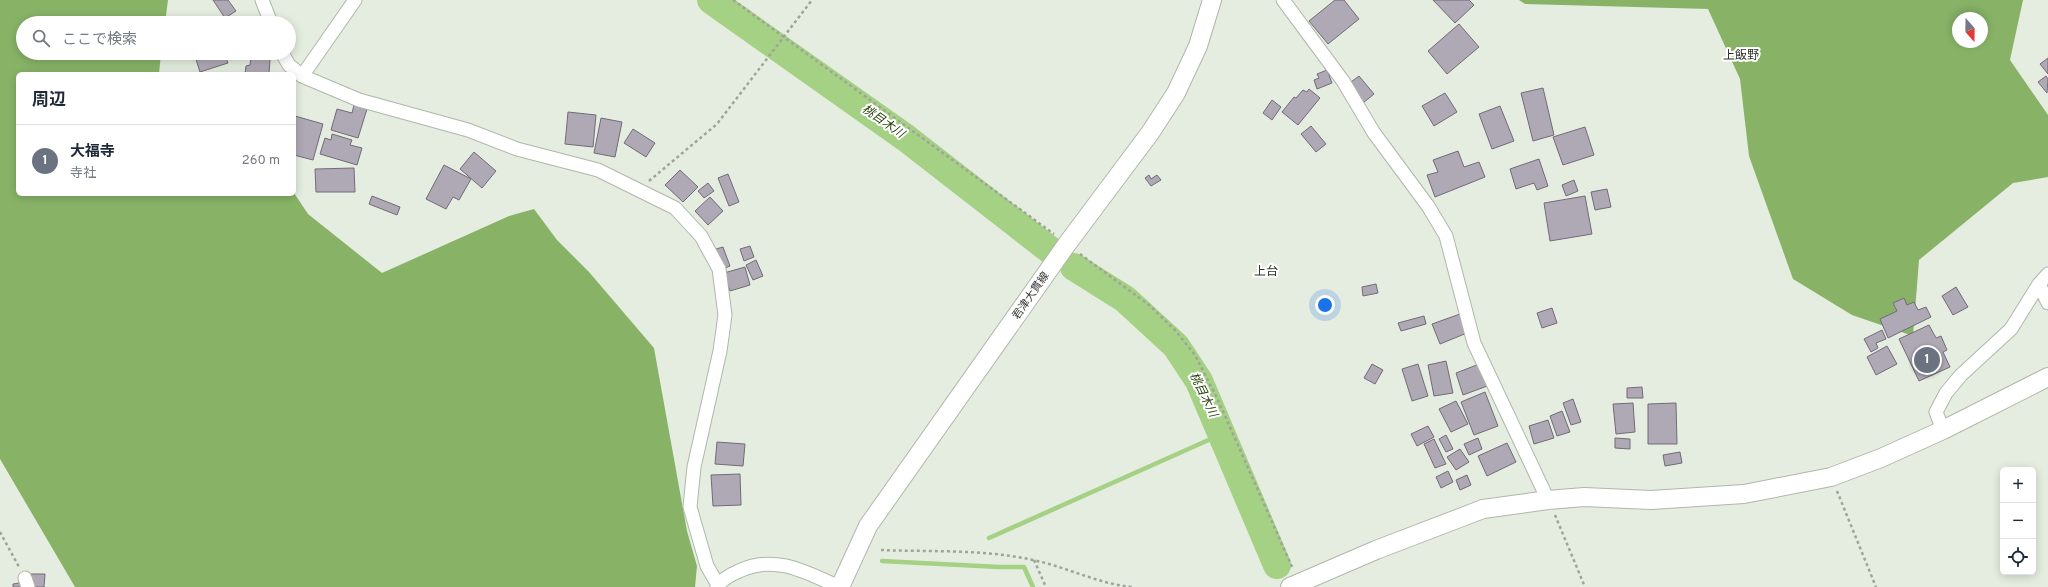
<!DOCTYPE html>
<html lang="ja">
<meta charset="utf-8">
<style>
body{margin:0;font-family:Overpass,"Noto Sans JP",sans-serif;background:#f2f2f3;color:#1f2937}
.controls{position:absolute;right:12px;bottom:12px;display:grid;overflow:hidden;border-radius:6px;box-shadow:0 2px 10px #0003}
.controls button{width:36px;height:36px;display:grid;place-items:center;padding:0;border:0;border-bottom:1px solid #e0e1e3;background:#fff;color:#1f2937;font:20px sans-serif}
.compass{position:absolute;left:1952px;top:12px;width:36px;height:36px;border-radius:50%;background:#fff;box-shadow:0 2px 10px #0003;rotate:160deg}
.you{position:absolute;left:1325px;top:305px;width:14px;height:14px;margin:-10px;border:3px solid #fff;border-radius:50%;background:#1a73e8;box-shadow:0 0 0 6px #1a73e833}
.badge{display:grid;place-items:center;width:26px;height:26px;border-radius:50%;background:#8944b7;color:#fff;font-size:13px;font-weight:700}
.pin{position:absolute;translate:-50% -50%;border:2px solid #fff;box-shadow:0 1px 4px #0006}
.list{margin:0;padding:0;list-style:none}
h2{display:flex;justify-content:space-between;align-items:center;height:52px;margin:0;padding:0 16px;font-size:17px}
h2 small{font-size:13px;font-weight:400;color:#747a83}
.list li{display:grid;grid-template-columns:26px 1fr auto;gap:12px;align-items:center;box-sizing:border-box;height:72px;padding:0 16px;border-top:1px solid #e0e1e3}
.list b{display:block;font-size:15px;white-space:nowrap}
.list p{margin:0;font-size:13px;white-space:nowrap;color:#747a83}
.list em{font-size:13px;font-style:normal;color:#747a83}
.icon{flex:none;width:22px;height:22px;fill:none;stroke:currentColor;stroke-width:2;stroke-linecap:round;stroke-linejoin:round}
.map{position:relative;flex:none;width:2048px;height:587px;overflow:hidden}
.search{position:absolute;background:#fff;box-shadow:0 2px 10px #0003;left:16px;top:16px;width:280px;height:44px;display:flex;align-items:center;gap:10px;box-sizing:border-box;padding:0 14px;border-radius:22px;color:#747a83;font-size:15px}
.panel{position:absolute;background:#fff;box-shadow:0 2px 10px #0003;left:16px;top:72px;width:280px;height:124px;border-radius:6px}
.map>svg:first-child{display:block}
.forest{fill:#88b367;fill-rule:evenodd}
.lines{fill:none;stroke-linecap:round;stroke-linejoin:round}
.stream{stroke:#a4d183;stroke-width:4.5}
.river{stroke:#a4d183;stroke-width:28}
.building{fill:#afa9b6;stroke:#716b77}
.street-casing{stroke:#afb7aa;stroke-width:15}
.secondary-casing{stroke:#afb7aa;stroke-width:20}
.path{stroke:#9ea49a;stroke-width:2.5;stroke-dasharray:3 3;stroke-linecap:butt}
.street{stroke:#fff;stroke-width:13}
.secondary{stroke:#fff;stroke-width:18}
.labels{text-anchor:middle;dominant-baseline:central;stroke-width:4;stroke-linejoin:round;paint-order:stroke}
.street-label{font-size:11px;fill:#353833;stroke:#fff}
.neighbourhood-label{font-size:12px;fill:#2c3228;stroke:#fff}
.water-label{font-size:12px;font-style:italic;fill:#28430c;stroke:#fff}
</style>
<div class="map">
<svg width="2048" height="587" viewBox="0 0 2048 587">
<rect width="100%" height="100%" fill="#e5ede0"/>
<path class="forest" d="M0,0H168L165,23H23V53H161L159,74H18V194L294,193L308,214L382,273L509,216L534,209L557,240L589,272L654,348L687,531L697,566L695,587H75L0,459Z
M1519,0H2023L2010,60L2048,115V177L2013,183L1919,260L1913,336L1852,315L1793,279L1749,156L1740,79L1708,9L1525,4ZM1958,18H1982V42H1958Z"/>
<g class="lines">
<path class="stream" d="M989,538L1222,434
M882,561L999,567H1024L1033,587"/>
<path class="river" d="M711,0L906,138L1050,250
M1074,267L1125,299L1176,346L1199,381L1277,565"/>
</g>
<path class="building" d="M213,0H228L236,11L225,18Z
M1335,0H1344L1359,19L1328,44L1309,21Z
M1433,0H1469L1474,5L1455,23Z
M1459,24L1479,47L1447,74L1428,51Z
M194,53H224L228,63L200,72Z
M251,57L270,59L269,74H245L246,66L250,65Z
M2048,58V74L2040,64Z
M1327,70L1332,83L1317,89L1314,80L1319,78L1317,74Z
M1359,76L1374,94L1363,103L1347,85Z
M2046,76L2048,79L2047,93L2038,82Z
M1543,88L1554,135L1533,141L1521,93Z
M1309,89L1320,98L1298,125L1282,112L1294,97L1296,98L1303,90L1307,92Z
M1445,93L1457,112L1434,126L1422,106Z
M1272,100L1281,107L1272,120L1263,113Z
M354,105L367,109L358,138L331,130L337,109L352,113Z
M1500,106L1514,141L1492,149L1479,114Z
M568,112L596,115L593,147L565,144Z
M295,116L323,124L313,160L294,155Z
M601,118L622,122L615,157L594,153Z
M1311,126L1326,144L1316,152L1301,134Z
M1585,127L1594,155L1563,165L1553,137Z
M633,129L655,143L646,157L624,143Z
M332,134L352,140L350,145L362,148L357,165L320,154L325,138L331,140Z
M1458,151L1464,167L1479,162L1485,177L1435,197L1427,175L1438,172L1433,160Z
M474,152L496,171L482,188L460,169Z
M1539,159L1548,186L1537,190L1534,183L1516,189L1510,169Z
M444,165L471,179L459,200L453,197L446,209L426,199Z
M354,168L355,192H316L315,169Z
M680,170L698,187L683,202L665,185Z
M728,174L739,202L729,206L718,178Z
M1149,175L1151,179L1157,175L1161,180L1151,186L1145,178Z
M1574,180L1578,191L1566,196L1562,185Z
M708,183L714,191L704,198L698,191Z
M1607,189L1611,207L1595,210L1591,192Z
M372,196L400,207L397,215L369,204Z
M1585,196L1592,234L1550,241L1544,203Z
M710,197L723,211L708,225L695,211Z
M750,246L754,257L744,261L740,249Z
M723,247L730,266L723,269L716,249Z
M756,260L763,276L753,280L746,265Z
M745,267L750,285L730,291L724,273Z
M1376,284L1378,293L1363,296L1362,287Z
M1956,287L1968,307L1953,315L1942,296Z
M1904,298L1907,305L1914,302L1918,310L1926,307L1931,317L1888,338L1880,319L1897,311L1893,303Z
M1552,308L1557,323L1542,328L1537,313Z
M1460,314L1467,333L1440,344L1432,324Z
M1424,316L1426,324L1401,331L1398,323Z
M1929,325L1936,338L1941,336L1947,350L1943,352L1950,367L1919,381L1899,339Z
M1882,330L1886,339L1876,343L1878,348L1871,352L1864,339Z
M1887,346L1897,364L1876,375L1867,357Z
M1446,361L1453,393L1434,396L1428,365Z
M1482,363L1490,385L1463,395L1456,373Z
M1372,364L1383,370L1375,384L1364,378Z
M1418,364L1428,396L1412,401L1402,369Z
M1642,387L1643,398H1627V388Z
M1485,392L1498,426L1474,435L1461,402Z
M1573,399L1581,422L1571,425L1563,403Z
M1456,401L1468,424L1451,432L1439,409Z
M1633,403L1635,432L1616,434L1613,404Z
M1676,403L1677,444H1648V404Z
M1562,411L1570,432L1557,436L1550,416Z
M1548,420L1554,438L1534,444L1529,426Z
M1428,426L1434,437L1417,446L1411,434Z
M1446,435L1453,449L1446,452L1439,439Z
M1478,438L1482,449L1469,455L1464,444Z
M1615,438L1630,439V449L1615,448Z
M1434,439L1446,464L1435,468L1424,444Z
M717,442L745,444L743,466L715,464Z
M1507,443L1516,462L1487,476L1478,456Z
M1460,449L1469,462L1456,470L1447,457Z
M1680,452L1682,463L1665,466L1663,455Z
M1448,471L1453,482L1441,488L1436,477Z
M740,474L741,505L713,506L711,475Z
M1467,475L1471,485L1460,490L1456,480Z
M31,574H45L44,587H31Z
M25,582V587H13V584Z"/>
<g class="lines">
<defs>
<path id="street" d="M262,0L271,23
M1283,0L1343,81L1374,133L1428,206L1446,236L1474,343L1548,500
M282,53L289,65L302,76L359,100L468,130L517,149L598,170L675,208L701,236L719,269L725,315L720,351L694,467L690,507L707,566L718,585
M302,76L355,0
M2039,284L2048,303
M1943,430L1936,412L1946,393L1961,375L2011,329L2039,284L2048,274
M25,578L28,587
M717,587C721,580 732,574 739,571C775,554 806,572 839,587"/>
<path id="secondary" d="M840,587L868,526L1067,244L1150,133L1176,93L1198,46L1212,0
M1290,587L1376,550L1483,509L1548,500L1584,497L1651,500L1744,494L1831,477L1881,458L1943,430L2048,377"/>
</defs>
<use href="#street" class="street-casing"/>
<use href="#secondary" class="secondary-casing"/>
<path class="path" d="M733,0L1054,234
M649,181L717,124L812,0
M1080,254L1149,305L1175,330L1195,355L1217,398L1293,569
M1837,491L1876,587
M1555,515L1585,587
M0,532L19,567
M881,550C931,552 984,549 1033,560C1067,567 1098,584 1133,587
M1034,560L1046,587"/>
<use href="#street" class="street"/>
<use href="#secondary" class="secondary"/>
</g>
<g class="labels">
<g class="street-label">
<text transform="translate(1031 296) rotate(-55)">君津大貫線</text>
</g>
<g class="neighbourhood-label">
<text x="1741" y="56">上飯野</text>
<text x="1266" y="272">上台</text>
</g>
<g class="water-label">
<text transform="translate(883 122) rotate(35)">桃目木川</text>
<text transform="translate(1203 395) rotate(64)">桃目木川</text>
</g>
</g>
</svg>
<div class="controls">
<button>+</button>
<button>−</button>
<button><svg class="icon" aria-label="locate" viewBox="0 0 24 24"><circle cx="12" cy="12" r="6"/><path d="M12 2v4M12 18v4M2 12h4M18 12h4"/></svg></button>
</div>
<svg class="compass" viewBox="-18 -18 36 36"><path d="M0-13l5 13h-10z" fill="#e53935"/><path d="M0 13l5-13h-10z" fill="#747a83"/></svg>
<div class="you"></div>
<div class="pin badge" style="left:1927px;top:360px;background:#6b7280">1</div>
<div class="search"><svg class="icon" aria-label="search" viewBox="0 0 24 24"><circle cx="10" cy="10" r="6"/><path d="M15 15l6 6"/></svg>ここで検索</div>
<section class="panel">
<h2>周辺<small></small></h2>
<ul class="list">
<li><span class="badge" style="background:#6b7280">1</span><div><b>大福寺</b><p>寺社</p></div><em>260 m</em></li>
</ul>
</section>
</div>
